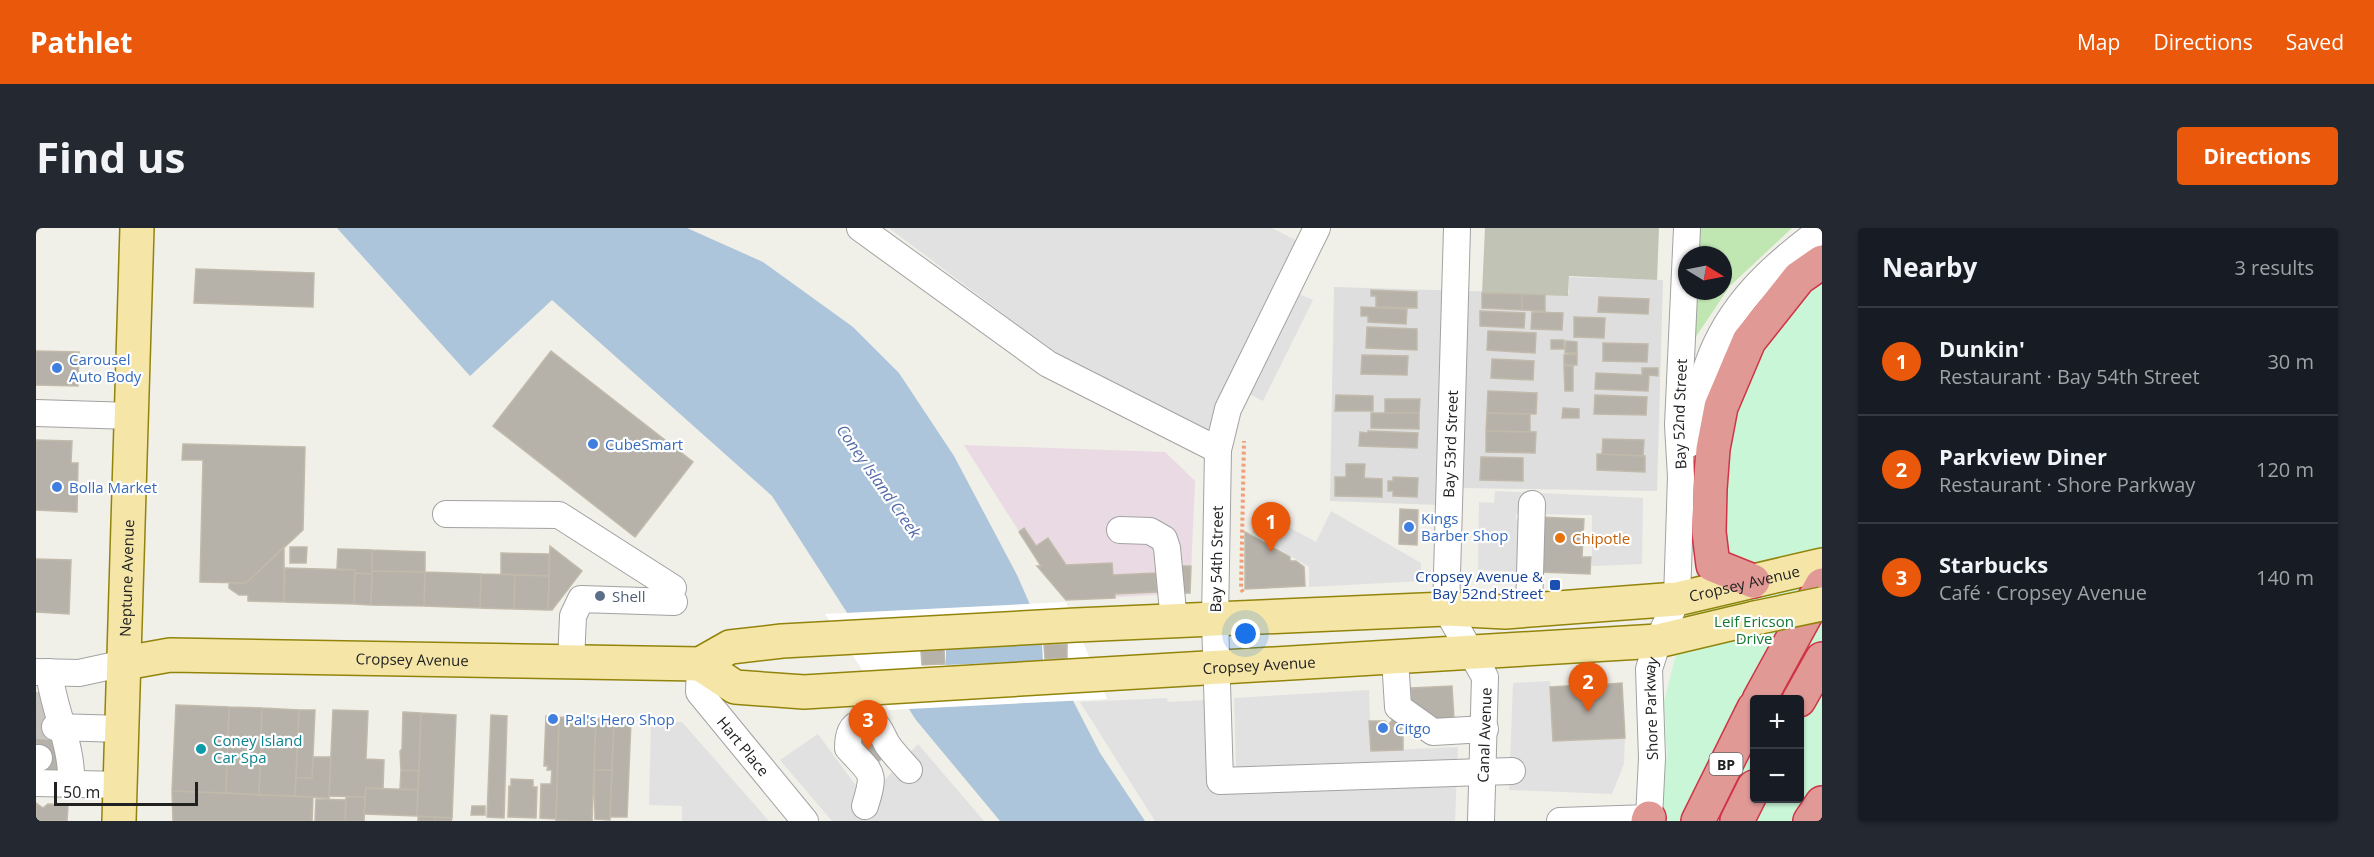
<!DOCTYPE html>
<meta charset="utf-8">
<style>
body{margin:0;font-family:"Open Sans",sans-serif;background:#242831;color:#f1f3f6}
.controls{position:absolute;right:18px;bottom:18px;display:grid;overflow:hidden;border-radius:6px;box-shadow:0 2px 4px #0004}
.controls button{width:54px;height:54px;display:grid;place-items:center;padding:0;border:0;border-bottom:2px solid #363941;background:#171b24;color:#f1f3f6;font:30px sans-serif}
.compass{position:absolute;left:1642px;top:18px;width:54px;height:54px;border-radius:50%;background:#171b24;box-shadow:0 2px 4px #0004;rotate:100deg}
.scale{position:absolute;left:18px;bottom:15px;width:144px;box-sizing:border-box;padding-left:6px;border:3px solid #212121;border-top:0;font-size:16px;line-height:21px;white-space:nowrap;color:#212121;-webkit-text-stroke:4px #fff;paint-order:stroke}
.you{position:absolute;left:1210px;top:406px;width:21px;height:21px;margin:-15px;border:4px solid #fff;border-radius:50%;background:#1a73e8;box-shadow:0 0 0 9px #1a73e833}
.badge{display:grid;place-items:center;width:39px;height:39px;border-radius:50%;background:#ea580c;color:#fff;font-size:20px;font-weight:700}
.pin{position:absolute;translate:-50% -50px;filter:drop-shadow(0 2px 3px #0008)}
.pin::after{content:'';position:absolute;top:32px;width:21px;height:18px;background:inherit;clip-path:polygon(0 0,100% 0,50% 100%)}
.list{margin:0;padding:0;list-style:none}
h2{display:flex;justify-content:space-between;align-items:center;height:78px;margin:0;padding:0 24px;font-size:26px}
h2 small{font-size:20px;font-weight:400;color:#9ea1a6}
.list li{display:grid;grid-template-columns:39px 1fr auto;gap:18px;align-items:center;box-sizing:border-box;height:108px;padding:0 24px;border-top:2px solid #363941}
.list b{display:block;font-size:22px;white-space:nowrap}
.list p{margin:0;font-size:20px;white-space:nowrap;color:#9ea1a6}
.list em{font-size:20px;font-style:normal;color:#9ea1a6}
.map{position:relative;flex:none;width:1786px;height:593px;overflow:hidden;border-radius:6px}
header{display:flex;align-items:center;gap:36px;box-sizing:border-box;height:84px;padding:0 30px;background:#ea580c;color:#fff}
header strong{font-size:28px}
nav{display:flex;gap:33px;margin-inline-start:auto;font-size:21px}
.intro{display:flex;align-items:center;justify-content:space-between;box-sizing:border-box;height:144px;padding:0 36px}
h1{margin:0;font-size:42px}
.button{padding:15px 27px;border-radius:6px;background:#ea580c;color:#fff;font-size:21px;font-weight:700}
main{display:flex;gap:36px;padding:0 36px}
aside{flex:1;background:#171b24;border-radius:6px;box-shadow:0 2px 4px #0004}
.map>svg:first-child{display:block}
.residential{fill:#dedede}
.industrial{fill:#e9dae3}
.construction{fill:#c1c4b4}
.grass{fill:#c0e6b2}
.park{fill:#c9f6d7;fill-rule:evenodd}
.parking{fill:#e1e1e1}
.water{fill:#acc5da}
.pier{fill:#fff;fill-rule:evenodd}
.building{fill:#b6b2aa;stroke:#c1baab;stroke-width:1.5}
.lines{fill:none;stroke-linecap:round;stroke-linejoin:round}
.minor-tunnel{stroke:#c7c6c0;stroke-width:26;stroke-dasharray:26 13;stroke-linecap:butt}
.minor-casing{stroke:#a2a2a2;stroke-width:28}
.major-casing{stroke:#92840b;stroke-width:36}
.highway-casing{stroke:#cf3446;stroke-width:36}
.path{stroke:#f0a079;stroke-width:4;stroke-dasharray:3 3;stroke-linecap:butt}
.minor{stroke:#fff;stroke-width:26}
.major{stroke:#f5e6a8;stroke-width:33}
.highway{stroke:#e19996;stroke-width:33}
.major-bridge-casing{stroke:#92840b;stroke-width:36;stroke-linecap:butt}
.major-bridge{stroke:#f5e6a8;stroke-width:33}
.shop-dot{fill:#3f7fe0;stroke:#fff;stroke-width:2}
.food-dot{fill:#e8710a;stroke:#fff;stroke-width:2}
.transit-dot{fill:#1a4fb4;stroke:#fff;stroke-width:2}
.service-dot{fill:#5c6f8a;stroke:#fff;stroke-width:2}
.culture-dot{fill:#0f9aa8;stroke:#fff;stroke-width:2}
.labels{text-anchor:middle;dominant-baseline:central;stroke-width:4.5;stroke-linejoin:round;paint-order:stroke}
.shield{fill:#fff;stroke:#646464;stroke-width:1.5}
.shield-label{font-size:14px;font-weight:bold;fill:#212121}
.shop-label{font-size:15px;fill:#366cbe;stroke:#fff;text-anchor:start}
.street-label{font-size:15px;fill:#212121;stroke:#fff}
.food-label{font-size:15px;fill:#c56008;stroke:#fff;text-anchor:start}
.transit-label{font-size:15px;fill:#164399;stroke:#fff;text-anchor:end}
.service-label{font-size:15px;fill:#4e5e75;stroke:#fff;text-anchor:start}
.park-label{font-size:15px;fill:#147934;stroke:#fff}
.culture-label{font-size:15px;fill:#0d838f;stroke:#fff;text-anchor:start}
.water-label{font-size:16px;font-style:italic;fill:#536baa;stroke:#fff}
</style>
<header>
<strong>Pathlet</strong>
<nav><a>Map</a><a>Directions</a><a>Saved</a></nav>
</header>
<div class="intro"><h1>Find us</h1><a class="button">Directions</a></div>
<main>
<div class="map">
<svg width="1786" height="593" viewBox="0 0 1786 593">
<rect width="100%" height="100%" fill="#f0efe8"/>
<path class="residential" d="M1533,49L1627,52L1621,263L1425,260L1403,277L1294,273L1298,59L1533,66Z"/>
<path class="industrial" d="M928,217L1129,224L1159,253L1154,365L1030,372L1001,338H1005Z"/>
<path class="construction" d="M1449,0H1623L1621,52L1533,48L1532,68L1446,65Z"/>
<path class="grass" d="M1661,0H1756L1694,58L1657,113L1659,63H1687V27H1660Z"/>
<path class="park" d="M1786,20V593H1607L1631,529L1628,474L1663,334L1668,212ZM1718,472H1764V570H1718Z"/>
<path class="parking" d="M853,0H1236L1281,23L1261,65L1277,72L1227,173L1213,166L1170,202L1034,136Z
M1459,263L1607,270L1606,336L1556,338V287L1480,286V291L1487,292L1486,344L1442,342L1443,274L1458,275Z
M1295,283L1385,335V353L1273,359V339L1216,305L1225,284L1280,314Z
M1514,453L1517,513L1589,510L1588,536L1576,566L1473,562L1477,455Z
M1333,462L1335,523L1422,519L1419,593H1119L1044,474L1131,470L1132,474L1168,472L1172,542L1200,540L1198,470Z
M615,494H646L733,593H646V578L613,577Z
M782,506L821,559L844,557L882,516L948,593H796L744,532Z"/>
<path class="water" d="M301,0H651L727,34L817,99L863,145L918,228L981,347L1031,461L1064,525L1109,593H964L880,492L736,268L516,72L434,148Z"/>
<path class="pier" d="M1030,374L1071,471L853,482L789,386ZM1006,416L1007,433L910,437V420Z"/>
<path class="building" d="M160,41L278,45L277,79L158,75Z
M1335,62L1381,64V80L1340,79V68H1335Z
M1446,65L1486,66V82L1446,80Z
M1486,66L1509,67V83L1486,82Z
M1563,69L1613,71L1612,86L1562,84Z
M1325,79L1371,81L1370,96L1332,94V88H1325Z
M1444,83L1489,85L1488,100L1444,98Z
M1496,84L1527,85L1526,102L1495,101Z
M1538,89L1569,90L1568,110L1538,109Z
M1331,99L1381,101V122L1330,120Z
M1452,103L1500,105L1499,125L1451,122Z
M1515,112H1528V121H1515Z
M1530,113L1541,114V125H1529Z
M1567,115L1612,116L1611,134L1567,133Z
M0,123L43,124L42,158L0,157Z
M515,123L657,234L599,309L457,198Z
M1541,126V137H1528V127Z
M1326,127L1372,128L1371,147L1325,146Z
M1456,131L1498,133L1497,152L1455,150Z
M1528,138H1537V163H1529Z
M1606,140H1622V148L1613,147L1612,163L1559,161L1560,145L1606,147Z
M1452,163L1501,165L1500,186L1451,185Z
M1300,167L1337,168V183H1299Z
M1559,167L1611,169L1610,187L1558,186Z
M1349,171H1384L1383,185H1349Z
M1527,180L1543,181V190H1526Z
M1335,185H1383V201L1335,200Z
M1451,185L1494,186V204L1450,203Z
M1332,203L1382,205L1381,220L1323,218L1324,204L1332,205Z
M1450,203L1500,204L1499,225L1450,224Z
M1567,211L1608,212L1607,228L1566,226Z
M0,212L36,213L35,235H42L41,284L0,282Z
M147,216L269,219L267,302L210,355L164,354L167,232H146Z
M1561,226L1609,228V244L1561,242Z
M1445,229L1487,230V253L1444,252Z
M1310,236H1329L1328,250L1346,251V269L1299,268V249H1310Z
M1357,249L1382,250L1381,269L1357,268V263H1352V253H1357Z
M1364,281L1382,282L1381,317L1363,316Z
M1503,289L1548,291L1546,329H1555L1554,346L1504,344Z
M988,300L1000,318L1012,310L1030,337L1076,335L1077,347L1120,345L1121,364L1079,366V370L1030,372L1001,338H1005L983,304Z
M1209,304L1254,329V333H1260L1268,339L1269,358L1209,361Z
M514,318L546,343L516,382H512Z
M248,319V374L212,373V367H203L193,360V355H210Z
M254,319H271L270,335H254Z
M302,321L336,322V346L319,345V342L301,341Z
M336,322L389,324V344L336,343Z
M465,325L513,326V348L465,346Z
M0,331L35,332L33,386L0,384Z
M1146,338H1155L1154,365H1145Z
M249,340L319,342L318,376L248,374Z
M336,343L389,344L388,378L335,377Z
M389,344L445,346L444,380L388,378Z
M319,345L336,346L335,377L318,376Z
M445,346L479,347L478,381L444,380Z
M479,347L513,348L512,382L478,381Z
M1031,416V430L1009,431L1008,417Z
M908,421L909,436L886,437L885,423Z
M1559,450L1560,457L1586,455L1589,510L1517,513L1514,459L1547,457L1546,451Z
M1416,458L1418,491L1373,492L1362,505L1353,496L1375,471V460Z
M0,472H10L33,542L11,550L0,521Z
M140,477L193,479L190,565L136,563Z
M193,479L226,480L223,567L190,565Z
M226,480L263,482L259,568L223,567Z
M263,482H279L276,550H260Z
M297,482L332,483L330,531L348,532L347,561L330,560L329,569L293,568Z
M367,484L385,485L383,543L365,542L364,523L366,521Z
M385,485L420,487L416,590L381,588Z
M455,487L471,488L468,590L451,589Z
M510,488L523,489L520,591L504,590L505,556H515L516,542H511L512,538H508Z
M523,489L560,490L556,593L520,592Z
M560,490L578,491L576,542H558Z
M578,491L595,492L591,589H574Z
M1333,493H1349L1367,509V522L1335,523Z
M828,504L848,529L835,539L815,515Z
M277,529H295L293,570L259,568L260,550H276Z
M365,542L383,543L382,562L364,561Z
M558,542H576L574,592L559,591Z
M475,551L497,552V559H501L500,590L472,589L473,558H475Z
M330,560L382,562L381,588L328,586Z
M136,563L277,569L276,593H137Z
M310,569H329L328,593H309Z
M280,571L310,572L309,593H279Z
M0,575L7,580L12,576L32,577L31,593H0Z
M436,578H449V587H435Z
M382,588L399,589V593H382Z
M399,589L416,590L415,593H399Z"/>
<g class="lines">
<path class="minor-tunnel" d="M0,477H12
M0,498L19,499"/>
<defs>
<g id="minor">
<path d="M824,0L1012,136L1182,222"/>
<path d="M1281,0L1192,181L1182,222L1179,392L1184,553L1476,543"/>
<path d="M1421,0L1410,381L1449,449L1445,593"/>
<path d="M0,185L96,188"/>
<path d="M1653,216C1659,190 1663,161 1672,136C1693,76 1737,37 1786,1"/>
<path d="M410,286L523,287L637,360"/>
<path d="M1084,302L1114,303L1128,311L1131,320L1138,394"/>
<path d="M1493,382L1496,276"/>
<path d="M1359,430L1362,479L1397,504L1449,501"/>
<path d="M535,434L537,388L545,371L638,374"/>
<path id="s1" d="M664,436L663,464L769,593"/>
<path d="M0,444L43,445L89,435"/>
<path d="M13,444C17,480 37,519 35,555"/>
<path d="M19,499L86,501"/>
<path d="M0,530H3"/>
<path d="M0,555L85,557"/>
<path d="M829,578C840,542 836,547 812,520C812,511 813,500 822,496C841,486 844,504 851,516C857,525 866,534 873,542"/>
<path d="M1524,593L1613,590"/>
<path id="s2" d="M1610,593L1613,590L1616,530L1613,441L1622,413L1641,371L1645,249L1642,197L1651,0"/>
</g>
<g id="major">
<path id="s3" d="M89,435L134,427L664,436L694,419L746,413L1040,397L1410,381L1469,384L1641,371L1786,337"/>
<path id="s4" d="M664,436L699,459L768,464L1622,413L1719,390"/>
<path id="s5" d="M83,593L101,0"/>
</g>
<path id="highway" d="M1717,353L1677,337L1673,304L1674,261L1677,221L1685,179L1713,113L1763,50L1786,34
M1723,472L1786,357
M1763,472L1786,431
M1612,593L1613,590
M1662,593L1718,480
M1701,593L1718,559
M1774,593L1786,575"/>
</defs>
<use href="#minor" class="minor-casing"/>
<use href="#major" class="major-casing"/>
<use href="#highway" class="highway-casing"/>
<path class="path" d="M1207,364L1205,361L1208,213"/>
<use href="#minor" class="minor"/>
<use href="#major" class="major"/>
<use href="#highway" class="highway"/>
<defs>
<path id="major-bridge" d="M1719,390L1786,376"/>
</defs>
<use href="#major-bridge" class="major-bridge-casing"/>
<use href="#major-bridge" class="major-bridge"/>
</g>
<g class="shop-dot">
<circle cx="21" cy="140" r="6"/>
<circle cx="557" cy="216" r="6"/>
<circle cx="21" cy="259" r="6"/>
<circle cx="1373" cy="299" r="6"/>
<circle cx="517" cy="491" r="6"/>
<circle cx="1347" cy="500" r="6"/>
</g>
<circle class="food-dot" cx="1524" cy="310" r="6"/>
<rect class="transit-dot" x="1513" y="351" width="12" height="12" rx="3"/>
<circle class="service-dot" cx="564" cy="368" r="6"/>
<circle class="culture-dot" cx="165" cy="521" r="6"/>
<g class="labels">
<rect class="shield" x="1673.5" y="525" width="33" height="22" rx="4.5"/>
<g class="shield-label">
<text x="1690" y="536">BP</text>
</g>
<g class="shop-label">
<text x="33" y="131">Carousel<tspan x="33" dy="17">Auto Body</tspan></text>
<text x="569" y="216">CubeSmart</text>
<text x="33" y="259">Bolla Market</text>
<text x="1385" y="290">Kings<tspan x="1385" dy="17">Barber Shop</tspan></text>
<text x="529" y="491">Pal's Hero Shop</text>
<text x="1359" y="500">Citgo</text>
</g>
<g class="street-label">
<text stroke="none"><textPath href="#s2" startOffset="414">Bay 52nd Street</textPath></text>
<text transform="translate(1414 216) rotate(-88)">Bay 53rd Street</text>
<text transform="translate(1180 331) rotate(-89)">Bay 54th Street</text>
<text stroke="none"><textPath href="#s5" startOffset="243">Neptune Avenue</textPath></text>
<text stroke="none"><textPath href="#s3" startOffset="1628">Cropsey Avenue</textPath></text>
<text stroke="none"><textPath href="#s3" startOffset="288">Cropsey Avenue</textPath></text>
<text stroke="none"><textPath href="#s4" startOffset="567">Cropsey Avenue</textPath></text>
<text stroke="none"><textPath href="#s2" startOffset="114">Shore Parkway</textPath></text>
<text transform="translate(1448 507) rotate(-88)">Canal Avenue</text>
<text stroke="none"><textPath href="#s1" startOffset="98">Hart Place</textPath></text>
</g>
<g class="food-label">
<text x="1536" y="310">Chipotle</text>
</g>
<g class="transit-label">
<text x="1507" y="348">Cropsey Avenue &amp;<tspan x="1507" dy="17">Bay 52nd Street</tspan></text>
</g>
<g class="service-label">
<text x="576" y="368">Shell</text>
</g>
<g class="park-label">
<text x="1718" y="393">Leif Ericson<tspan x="1718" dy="17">Drive</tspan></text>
</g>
<g class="culture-label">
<text x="177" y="512">Coney Island<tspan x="177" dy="17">Car Spa</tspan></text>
</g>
<g class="water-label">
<text transform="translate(843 253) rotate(55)">Coney Island Creek</text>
</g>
</g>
</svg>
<div class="controls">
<button>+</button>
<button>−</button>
</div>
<svg class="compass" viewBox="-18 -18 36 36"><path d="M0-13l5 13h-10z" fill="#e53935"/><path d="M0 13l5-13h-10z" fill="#9ea1a6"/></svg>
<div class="scale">50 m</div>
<div class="you"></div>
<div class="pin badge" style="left:1235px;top:324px">1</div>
<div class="pin badge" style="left:1552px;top:484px">2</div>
<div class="pin badge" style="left:832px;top:522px">3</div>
</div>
<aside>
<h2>Nearby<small>3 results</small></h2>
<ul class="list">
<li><span class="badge">1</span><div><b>Dunkin'</b><p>Restaurant · Bay 54th Street</p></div><em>30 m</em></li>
<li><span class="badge">2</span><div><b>Parkview Diner</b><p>Restaurant · Shore Parkway</p></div><em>120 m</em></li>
<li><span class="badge">3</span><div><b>Starbucks</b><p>Café · Cropsey Avenue</p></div><em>140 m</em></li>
</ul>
</aside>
</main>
